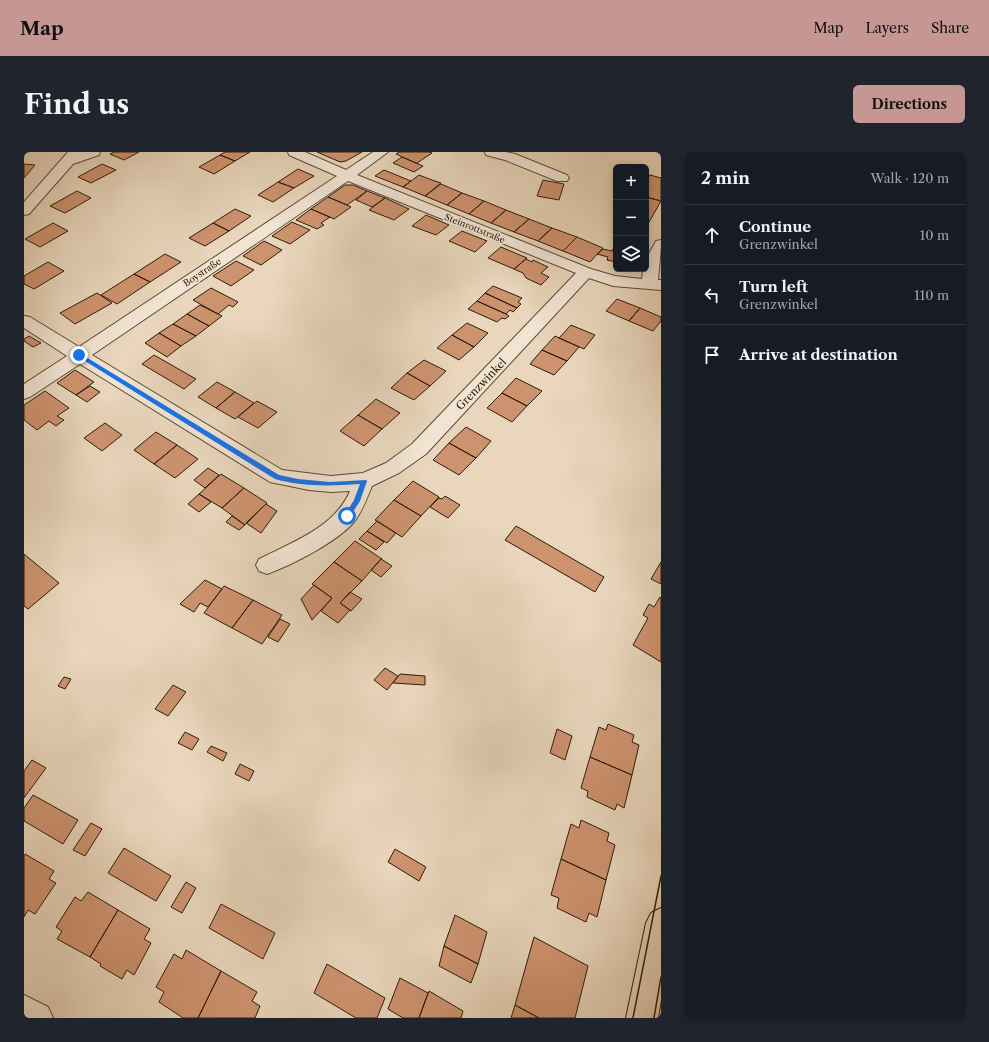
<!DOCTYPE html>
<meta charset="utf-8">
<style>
body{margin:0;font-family:"Libre Caslon Text",serif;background:#20242c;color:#f1f3f6}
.controls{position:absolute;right:12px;top:12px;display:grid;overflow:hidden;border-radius:6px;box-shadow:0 2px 10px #0003}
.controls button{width:36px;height:36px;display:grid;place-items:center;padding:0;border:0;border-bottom:1px solid #363941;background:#171b24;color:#f1f3f6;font:20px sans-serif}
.stop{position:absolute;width:12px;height:12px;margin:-9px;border:3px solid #1a73e8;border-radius:50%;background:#fff}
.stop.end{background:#1a73e8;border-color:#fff;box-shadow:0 1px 4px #0008}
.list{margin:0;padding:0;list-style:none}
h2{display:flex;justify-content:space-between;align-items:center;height:52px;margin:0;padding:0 16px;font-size:17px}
h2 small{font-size:13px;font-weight:400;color:#9ea1a6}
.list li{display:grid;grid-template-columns:26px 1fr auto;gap:12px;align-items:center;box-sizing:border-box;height:60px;padding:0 16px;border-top:1px solid #363941}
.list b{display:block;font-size:15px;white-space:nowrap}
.list p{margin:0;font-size:13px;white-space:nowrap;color:#9ea1a6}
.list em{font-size:13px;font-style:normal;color:#9ea1a6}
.icon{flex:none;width:22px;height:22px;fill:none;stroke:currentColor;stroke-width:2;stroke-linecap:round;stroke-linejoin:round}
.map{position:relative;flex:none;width:637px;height:866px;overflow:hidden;border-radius:6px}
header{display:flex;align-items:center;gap:24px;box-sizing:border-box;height:56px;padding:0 20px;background:#c59692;color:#111}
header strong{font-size:19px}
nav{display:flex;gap:22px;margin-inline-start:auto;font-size:14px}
.intro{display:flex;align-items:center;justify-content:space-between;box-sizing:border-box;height:96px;padding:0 24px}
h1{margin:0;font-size:28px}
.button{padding:10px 18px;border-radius:6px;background:#c59692;color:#111;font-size:14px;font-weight:700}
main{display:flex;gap:24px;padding:0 24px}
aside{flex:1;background:#171b24;border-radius:6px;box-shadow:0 2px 10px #0003}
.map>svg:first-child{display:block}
.building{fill:#cd936f;stroke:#2d1d07}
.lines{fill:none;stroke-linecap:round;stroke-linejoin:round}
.minor-casing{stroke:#5c4b34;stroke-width:2}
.major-casing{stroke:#2d1d07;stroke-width:2}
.minor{fill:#f1e4d3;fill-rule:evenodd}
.major{fill:#e9d6bc;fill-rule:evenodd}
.tram{stroke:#2d1d07;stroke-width:1.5}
.route{fill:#1a73e8}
.labels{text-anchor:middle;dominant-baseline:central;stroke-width:3.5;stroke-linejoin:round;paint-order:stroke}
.far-street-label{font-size:9px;fill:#2d1d07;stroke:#f1e4d3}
.street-label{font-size:11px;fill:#2d1d07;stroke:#f1e4d3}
</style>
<header>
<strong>Map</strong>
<nav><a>Map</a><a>Layers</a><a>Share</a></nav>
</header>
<div class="intro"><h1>Find us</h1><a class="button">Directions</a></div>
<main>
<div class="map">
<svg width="637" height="866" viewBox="0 0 637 866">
<rect width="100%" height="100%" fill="#e9d6bc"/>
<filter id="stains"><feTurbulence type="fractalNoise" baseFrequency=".005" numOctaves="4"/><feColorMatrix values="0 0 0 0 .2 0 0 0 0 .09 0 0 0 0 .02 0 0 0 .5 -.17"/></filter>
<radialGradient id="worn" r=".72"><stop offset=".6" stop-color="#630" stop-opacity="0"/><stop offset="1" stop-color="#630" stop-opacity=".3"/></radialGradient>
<path class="building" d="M90,0H115L100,8L86,2Z
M201,0H226L211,9L196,3Z
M293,0H338L322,9L316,10Z
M375,0H405L408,1L393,11L394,12L372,2Z
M196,3L211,9L190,22L175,15Z
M378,5L399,14L390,20L369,11Z
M0,12L11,13L0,26Z
M78,12L92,18L67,31L54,25Z
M274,17L290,24L270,36L254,30Z
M360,18L387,29L379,35L351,24Z
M395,23L408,28L417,31L401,44L379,35Z
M626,23L637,26V49L622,45V29Z
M519,28L540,32L535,48L513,44Z
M254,30L270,36L249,50L234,43Z
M417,32L438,41L423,53L401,44Z
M321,33H329L343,39L323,53L304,45Z
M53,39L67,46L41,61L26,54Z
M343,39L361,46L348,55L332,48Z
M438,41L460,49L445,62L423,53Z
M304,45L323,53L327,55L310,67L287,57Z
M622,45L637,49L624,72L622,71Z
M361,46L385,57L370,68L345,58Z
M460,49L482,58L467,71L445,62Z
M211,57L227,64L205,79L189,71Z
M287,57L306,65L297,71L300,73L293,77L272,68Z
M482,58L505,67L490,80L467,71Z
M402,63L425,73L412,83L388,74Z
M505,67L528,76L514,89L490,80Z
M268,70L286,78L266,92L248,84Z
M29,71L44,79L16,95L1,87Z
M189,71L205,79L181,94L165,86Z
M528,76L553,85L539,99L514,89Z
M438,79L463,89L451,100L425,89Z
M553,85L579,96L566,110L539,99Z
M240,89L258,98L237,113L219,104Z
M592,91V110L583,108L584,105L573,102L579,97L588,99Z
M477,95L503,106L490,117L464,106Z
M141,102L157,110L126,130L110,122Z
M503,106L502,107L508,110L509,108L524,115L517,121L525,125L517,133L502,126L499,121L490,117Z
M212,109L230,118L207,134L189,124Z
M24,110L40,119L10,137L0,132V124Z
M110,122L126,130L93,152L77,143Z
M469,134L498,146L494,150L497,152L493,156L461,141Z
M187,136L214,150L209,155L205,153L194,162L169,148Z
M73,141L88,151L51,172L36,161Z
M461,141L493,156L489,160L486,158L482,162L453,149Z
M593,147L616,156L605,169L582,159Z
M453,149L482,162L485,164L481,167L478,166L473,170L444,157Z
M176,153L198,164L185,174L163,162Z
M616,156L637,165V169L629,179L605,169Z
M163,162L185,174L172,184L149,172Z
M443,171L464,181L450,195L428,183Z
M149,172L172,184L157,194L135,181Z
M547,173L571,183L560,197L535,186Z
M135,181L157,194L143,205L121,191Z
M428,183L450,195L435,208L413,196Z
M5,184L17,191L9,195L0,189V187Z
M531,184L555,195L543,209L518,198Z
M518,198L543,209L530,223L506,212Z
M130,203L172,227L160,237L118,212Z
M400,208L422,219L406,234L383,221Z
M51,218L70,230L52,243L33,231Z
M383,221L406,234L390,248L367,236Z
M492,226L518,239L503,254L478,241Z
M193,230L211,240L192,256L174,245Z
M66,234L76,240L63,250L52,243Z
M21,239L45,256L33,264L40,268L32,274L25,269L13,278L0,268V253Z
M211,240L230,251L211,267L192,256Z
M478,241L503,254L488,270L463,256Z
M352,247L376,261L358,277L334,263Z
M233,249L253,260L234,276L214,265Z
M334,263L358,277L340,294L316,279Z
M81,271L98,283L78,299L60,286Z
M442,275L467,289L452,306L425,291Z
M132,280L153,293L130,312L110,298Z
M425,291L452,306L435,323L409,308Z
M153,293L174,307L151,326L130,312Z
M184,316L195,323L181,336L170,328Z
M197,322L220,336L198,356L175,342Z
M389,329L415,345L397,364L370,348Z
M220,336L243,351L221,373L198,356Z
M175,342L187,350L175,360L164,352Z
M421,344L436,353L424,366L406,355L415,346L418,347Z
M370,348L397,364L378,385L351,368Z
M242,352L253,359L237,381L222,371Z
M208,364L221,373L215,378L202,370Z
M353,369L372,381L363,391L343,379Z
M492,374L580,425L571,440L481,388Z
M343,379L360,390L352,398L335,387Z
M331,389L358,407H357L338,429L310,410Z
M0,402L35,431L4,457L0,454Z
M357,407L368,414L357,425L347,418Z
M310,410L338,429L316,451L326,458L314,471L297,459L308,446L288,432Z
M637,410V432L627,427Z
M181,428L198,437L184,455L176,451L170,460L156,452Z
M290,433L308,446L288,468L277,447Z
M200,434L229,448L208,476L180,461Z
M326,440L338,447L327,459L316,451Z
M636,445L637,446V510L609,493L624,466L619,463L625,452L630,455Z
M229,448L258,463L238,492L208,476Z
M256,467L266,472L254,490L244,485Z
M361,516L374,524L363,538L350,528Z
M376,522L401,524V533L369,531Z
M40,525L47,527L41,537L34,534Z
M149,533L162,540L144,564L131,557Z
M584,572L610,583L608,590L615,593L608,623L566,605L575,575L582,578Z
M533,577L548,584L541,608L526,601Z
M161,580L175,587L168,598L154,591Z
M187,594L203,601L199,609L183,600Z
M566,605L608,623L600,656L593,652L591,658L563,645L564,639L557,636Z
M8,608L22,616L0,646V619Z
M216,612L230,619L225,629L211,622Z
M9,643L54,668L39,692L0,669V656Z
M557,668L585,681L583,689L591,693L582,728L537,707L547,672L555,676Z
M67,671L78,677L61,704L49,698Z
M100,696L147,724L132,749L84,721Z
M371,697L402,715L395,729L364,710Z
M1,702L30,719L25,727L32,731L11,762L4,758L0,765V704Z
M537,707L582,728L573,765L565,761L562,770L533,756L535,746L527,743Z
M162,730L172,736L158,761L147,755Z
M64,740L94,758L66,805L33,787L38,779L32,775L51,745L57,749Z
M197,752L251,781L239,807L185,776Z
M94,758L126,777L120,787L127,791L110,823L103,818L98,827L76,814L77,812L66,805Z
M431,763L463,780L454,812L420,794Z
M510,785L564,814L551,866H515L491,853Z
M420,794L454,812L447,831L415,814Z
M162,798L197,819L174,866H159L135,850L140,840L132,835L150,802L158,807Z
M303,812L361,846L353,866H332L290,841Z
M197,819L233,840L228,849L236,854L231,866H174Z
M376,826L404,841L395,866H379L364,857Z
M405,839L439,859L437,866H395Z
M491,853L515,866H487Z"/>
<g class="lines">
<defs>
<path id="minor" d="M44,0H76L75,3L49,12L5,62L0,63V50Z
M264,0H281L322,18L349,0H364L333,23L567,117L591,124L618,127L619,117H622V107L632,89L637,88C637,102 635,114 634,128H637V138L589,134L565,126L402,302L375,321L348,334C343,346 338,360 330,370C313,390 268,413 243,422L235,419L232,413L235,407C269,390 311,375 326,339L307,340L285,338L246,330L56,212L6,245L0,247V232L43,204L0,176V164L6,165L55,195L313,24L265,3ZM324,29L552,121L388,292L362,311L339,321L307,324L258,318L68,203Z
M461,0H482L491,2L543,23L545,26L543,29H533L481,8L462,3Z
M0,843L24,855L29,866H0Z"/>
<path id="major" d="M637,756V848L634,866H602L622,771L627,761Z"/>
</defs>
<use href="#minor" class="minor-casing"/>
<use href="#major" class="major-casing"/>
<use href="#minor" class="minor"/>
<use href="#major" class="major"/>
<path class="tram" d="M609,866L637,724
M630,866L637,825"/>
</g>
<path class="route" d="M53,202H57L255,323L274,327L306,330L342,328L343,329L336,349L325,366H320V364L330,348L336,332C307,334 279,335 251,327L53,204Z"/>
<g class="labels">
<g class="far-street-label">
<text transform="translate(451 76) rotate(22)">Steinrottstraße</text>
<text transform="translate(178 120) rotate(-34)">Boystraße</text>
</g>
<g class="street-label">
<text transform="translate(457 232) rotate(-46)">Grenzwinkel</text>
</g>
</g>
<rect width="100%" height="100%" filter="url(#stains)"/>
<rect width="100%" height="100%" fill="url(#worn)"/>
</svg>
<div class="controls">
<button>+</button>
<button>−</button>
<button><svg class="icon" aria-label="layers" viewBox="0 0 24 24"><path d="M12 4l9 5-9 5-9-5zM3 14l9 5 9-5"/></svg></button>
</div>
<div class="stop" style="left:323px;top:364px"></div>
<div class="stop end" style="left:55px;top:203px"></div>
</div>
<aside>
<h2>2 min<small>Walk · 120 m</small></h2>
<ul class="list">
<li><svg class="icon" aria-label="ahead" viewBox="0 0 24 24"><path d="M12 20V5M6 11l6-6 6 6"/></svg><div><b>Continue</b><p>Grenzwinkel</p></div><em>10 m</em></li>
<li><svg class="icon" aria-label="left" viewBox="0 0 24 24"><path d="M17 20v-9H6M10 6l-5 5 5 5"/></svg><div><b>Turn left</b><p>Grenzwinkel</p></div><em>110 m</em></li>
<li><svg class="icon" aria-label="arrive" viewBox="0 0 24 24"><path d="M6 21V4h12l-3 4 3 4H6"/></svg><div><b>Arrive at destination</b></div></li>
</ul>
</aside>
</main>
